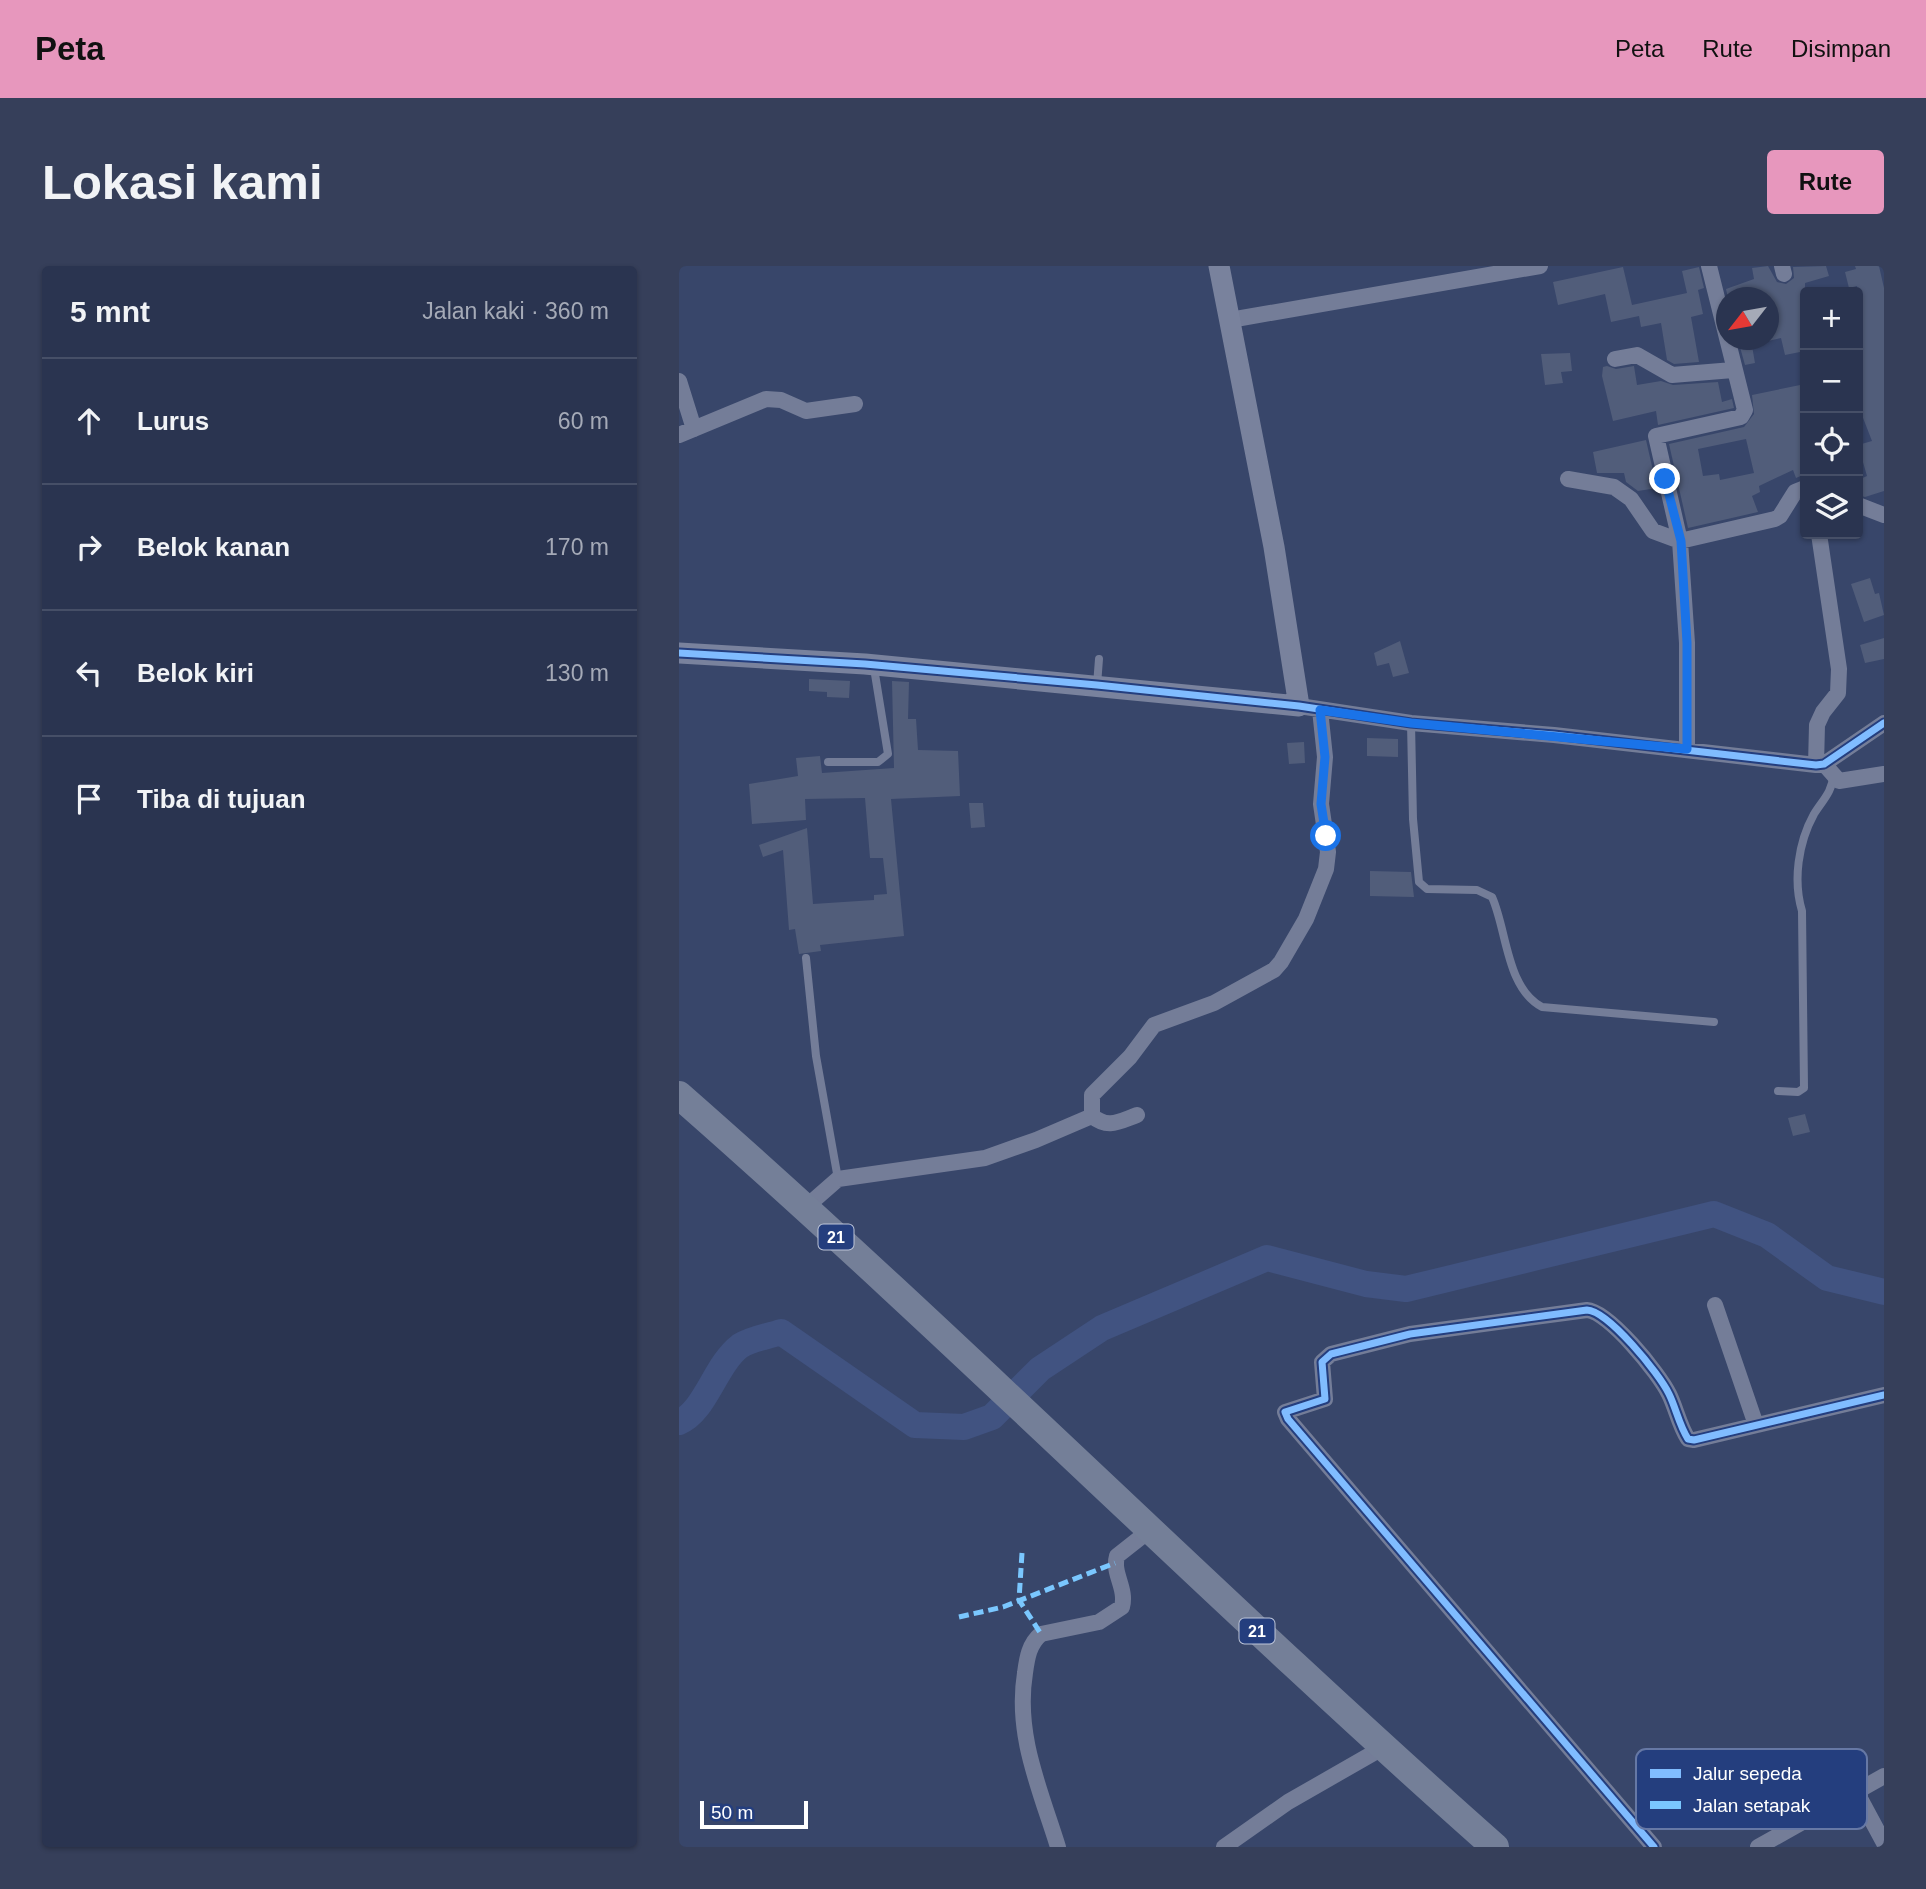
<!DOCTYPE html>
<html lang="id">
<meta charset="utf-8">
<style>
body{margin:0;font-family:Helvetica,sans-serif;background:#363f5a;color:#f1f3f6}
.controls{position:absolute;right:21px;top:21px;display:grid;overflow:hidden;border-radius:7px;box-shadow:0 2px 5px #0004}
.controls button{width:63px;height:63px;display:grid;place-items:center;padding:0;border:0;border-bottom:2px solid #464f67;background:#2a3450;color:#f1f3f6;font:35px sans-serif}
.compass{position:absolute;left:1037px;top:21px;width:63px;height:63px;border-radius:50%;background:#2a3450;box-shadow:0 2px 5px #0004;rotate:239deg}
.scale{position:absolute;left:21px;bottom:18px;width:108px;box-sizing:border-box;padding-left:7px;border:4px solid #fff;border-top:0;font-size:19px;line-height:24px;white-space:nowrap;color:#fff;-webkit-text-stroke:5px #243e7e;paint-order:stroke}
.stop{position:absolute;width:21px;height:21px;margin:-16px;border:5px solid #1a73e8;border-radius:50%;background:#fff}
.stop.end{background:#1a73e8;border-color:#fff;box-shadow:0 2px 7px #0008}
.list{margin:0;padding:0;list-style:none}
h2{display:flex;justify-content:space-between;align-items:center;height:91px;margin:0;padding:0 28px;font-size:30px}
h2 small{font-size:23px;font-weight:400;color:#a5aab7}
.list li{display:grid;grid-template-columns:46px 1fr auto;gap:21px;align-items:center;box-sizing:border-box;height:126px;padding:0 28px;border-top:2px solid #464f67}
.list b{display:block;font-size:26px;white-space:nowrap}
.list em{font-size:23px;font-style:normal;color:#a5aab7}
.icon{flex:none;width:38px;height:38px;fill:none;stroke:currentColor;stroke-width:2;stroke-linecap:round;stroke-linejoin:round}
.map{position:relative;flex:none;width:1205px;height:1581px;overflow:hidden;border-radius:7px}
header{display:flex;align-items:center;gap:42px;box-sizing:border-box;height:98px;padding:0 35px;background:#e797bd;color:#111}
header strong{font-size:33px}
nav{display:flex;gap:38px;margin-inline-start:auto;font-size:24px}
.intro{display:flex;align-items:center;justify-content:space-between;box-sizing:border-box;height:168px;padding:0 42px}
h1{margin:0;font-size:49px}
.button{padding:18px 32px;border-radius:7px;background:#e797bd;color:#111;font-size:24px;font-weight:700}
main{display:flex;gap:42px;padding:0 42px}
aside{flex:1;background:#2a3450;border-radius:7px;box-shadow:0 2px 5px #0004}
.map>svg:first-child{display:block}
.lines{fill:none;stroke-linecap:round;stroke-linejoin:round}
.river{stroke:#415381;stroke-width:26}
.building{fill:#515d7a;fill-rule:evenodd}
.lane{stroke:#747d98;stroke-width:8}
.street{stroke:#747d98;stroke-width:16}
.secondary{stroke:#79829d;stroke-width:21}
.highway{stroke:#747f98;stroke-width:28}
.quiet{stroke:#7ac7fe;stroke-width:5;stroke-dasharray:10 5;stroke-linecap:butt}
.cycleway-casing{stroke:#243e7e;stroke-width:11}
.cycleway{stroke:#80bcff;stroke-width:7}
.route{stroke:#1a73e8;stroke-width:9}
.labels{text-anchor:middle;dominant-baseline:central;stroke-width:5;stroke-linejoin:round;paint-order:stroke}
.shield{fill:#243e7e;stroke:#bdc5d8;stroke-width:2}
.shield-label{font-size:16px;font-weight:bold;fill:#fff}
.key{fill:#243e7e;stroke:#6678a5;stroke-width:2}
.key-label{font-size:19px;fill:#fff}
</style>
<header>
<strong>Peta</strong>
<nav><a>Peta</a><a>Rute</a><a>Disimpan</a></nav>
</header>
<div class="intro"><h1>Lokasi kami</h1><a class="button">Rute</a></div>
<main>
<aside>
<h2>5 mnt<small>Jalan kaki · 360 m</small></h2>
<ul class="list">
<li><svg class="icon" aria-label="ahead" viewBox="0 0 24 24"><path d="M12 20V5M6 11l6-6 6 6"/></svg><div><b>Lurus</b></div><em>60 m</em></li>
<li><svg class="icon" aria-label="right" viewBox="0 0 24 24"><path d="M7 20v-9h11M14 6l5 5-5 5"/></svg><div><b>Belok kanan</b></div><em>170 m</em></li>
<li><svg class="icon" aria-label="left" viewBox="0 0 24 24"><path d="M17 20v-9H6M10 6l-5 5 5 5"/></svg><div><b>Belok kiri</b></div><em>130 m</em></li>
<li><svg class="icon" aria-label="arrive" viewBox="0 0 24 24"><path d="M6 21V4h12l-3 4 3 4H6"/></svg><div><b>Tiba di tujuan</b></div></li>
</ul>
</aside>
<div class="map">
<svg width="1205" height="1581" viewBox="0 0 1205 1581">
<rect width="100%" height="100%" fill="#38466a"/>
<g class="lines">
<path class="river" d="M0,1156C26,1146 36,1099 61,1080C71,1073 90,1070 102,1066L236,1159L285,1161L313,1151L361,1103L423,1062L588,992L687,1018L727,1023L1035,948L1088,969L1148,1012L1205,1026"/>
</g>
<path class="building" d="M1089,0L1098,16L1107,18L1115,12L1114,1L1147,0L1150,10L1126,17V85L1106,89L1102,72L1089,75V32H1049L1047,23L1075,13L1073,2Z
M1176,0H1200L1205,22V225L1186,231L1179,229V214L1188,210L1179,179L1193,175L1179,139V46L1183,45L1178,20L1170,22L1166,6L1177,3Z
M944,1L953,39L1008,27L1003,5L1020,1L1025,22L1019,24L1024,48L1012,51L1020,96L995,98L988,94L982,57L962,61L960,50L932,56L926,28L879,39L874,16Z
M1059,74H1072L1076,97L1066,99Z
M891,87L893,105L882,106L884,117L866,119L862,88Z
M928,100L937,103L955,100L958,119L982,115L994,119L1039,116L1043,136L1053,133L1055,142L979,159L977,145L934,155L923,110L924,101Z
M1126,118V208L1117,212L1114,204L1080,220L1081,226L1073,230L1079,246L1009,262L990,178L1065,161L1075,148L1073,129ZM1067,173L1075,207L1041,214L1040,208L1024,210L1019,183Z
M967,174L978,222L959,225L947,216L945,207H918L914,186Z
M1191,312L1196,328L1200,327L1205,349L1185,356L1172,318Z
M1205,372V393L1186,397L1181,379Z
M721,375L730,407L714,411L710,397L698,400L695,387Z
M130,413L171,415L170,432L148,431V426L130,425Z
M213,415L230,416L229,453H237L239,484L279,485L281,530L212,533L225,670L141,679L142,685L120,688L116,663L110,664L104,584L84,591L80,579L128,562L134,638L195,634V629L208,628L204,592H191L186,532L126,533L127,554L73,558L70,518L119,510L117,492L141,490L143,507L215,502Z
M688,472L719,473V491L688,490Z
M625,476L626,497L610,498L608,477Z
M290,537H304L306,561L292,562Z
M691,605L732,606L735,631L691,630Z
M1126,848L1131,866L1114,870L1109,852Z"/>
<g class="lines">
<path class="lane" d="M418,419L420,393
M732,457L734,553L740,616L748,623L798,624L813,631C828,664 827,722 863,741L1035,756
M149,496H199L209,488L195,402
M127,692L137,790L159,913
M1099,825L1119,826L1125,822L1123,645C1114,615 1119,577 1135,548C1143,535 1154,525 1154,509"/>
<path class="street" d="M1103,0L1105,8
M551,54L861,0
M936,93L958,89L993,109L1054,104
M0,115L15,163
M0,169L87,133L102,134L127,145L176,138
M889,213L935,221L952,233L974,265L1001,275L977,170L1062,151L1066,144L1030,0
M1179,239L1205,249
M620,440L732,457L875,469L1137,499L1145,498L1205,457
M1008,483V377L1001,275L1096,253L1101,250L1116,226L1126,222
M1145,498L1160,515L1205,508
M1137,499L1138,459L1144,446L1159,427L1160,403L1140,268
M413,850V829L451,791L475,759L535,737L595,704L602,696L627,653L647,603L649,586L642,538L646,491L641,444
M127,941L159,913L306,892L357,874L413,850C429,863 439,856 458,849
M1036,1039L1077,1159
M1177,1525L1205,1577
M379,1581C361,1523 336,1469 346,1407C348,1392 350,1378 362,1368L420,1356L443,1341C448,1322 433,1308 438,1290L471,1264
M545,1581L609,1536L705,1481
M975,1581L609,1153L606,1146L646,1133L643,1096L652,1088L731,1068L908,1044C929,1045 980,1107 990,1128C997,1142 1000,1159 1009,1173L1015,1174L1205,1129
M1079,1581L1205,1510"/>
<path class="secondary" d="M0,387L186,398L620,440L595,281L540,0"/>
<path class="highway" d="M0,829C278,1073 539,1336 816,1581"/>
<path class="quiet" d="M343,1287L340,1334L362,1368
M280,1351L324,1341L436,1297"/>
<defs>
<path id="cycleway" d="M0,387L186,398L418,419L620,440L732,457L875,469L1137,499L1145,498L1205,457
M975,1581L609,1153L606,1146L646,1133L643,1096L652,1088L731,1068L908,1044C929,1045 980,1107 990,1128C997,1142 1000,1159 1009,1173L1015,1174L1205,1129"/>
</defs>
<use href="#cycleway" class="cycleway-casing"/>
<use href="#cycleway" class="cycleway"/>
</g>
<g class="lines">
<path class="route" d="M647,570L642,538L646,491L641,444L732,457L1008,483V377L1002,275L986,213"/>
</g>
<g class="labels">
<g class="shield">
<rect x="139.5" y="958.5" width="35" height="25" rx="5"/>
<rect x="560.5" y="1352.5" width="35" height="25" rx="5"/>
</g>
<g class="shield-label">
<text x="157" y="971">21</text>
<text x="578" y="1365">21</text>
</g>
</g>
<rect x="957" y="1483" width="231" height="80" rx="10" class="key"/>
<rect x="971" y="1503" width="31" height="9" fill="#80bcff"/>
<rect x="971" y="1535" width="31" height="8" fill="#7ac7fe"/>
<g class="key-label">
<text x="1014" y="1514">Jalur sepeda</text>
<text x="1014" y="1546">Jalan setapak</text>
</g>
</svg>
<div class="controls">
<button>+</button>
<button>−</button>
<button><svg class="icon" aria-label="locate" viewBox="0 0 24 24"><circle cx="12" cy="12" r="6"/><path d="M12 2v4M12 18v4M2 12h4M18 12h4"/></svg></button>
<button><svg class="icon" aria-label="layers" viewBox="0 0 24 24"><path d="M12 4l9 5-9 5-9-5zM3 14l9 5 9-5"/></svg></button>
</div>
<svg class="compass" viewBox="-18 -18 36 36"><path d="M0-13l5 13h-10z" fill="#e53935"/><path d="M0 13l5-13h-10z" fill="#a5aab7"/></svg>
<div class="scale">50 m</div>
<div class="stop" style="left:647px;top:570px"></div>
<div class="stop end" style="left:986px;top:213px"></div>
</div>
</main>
